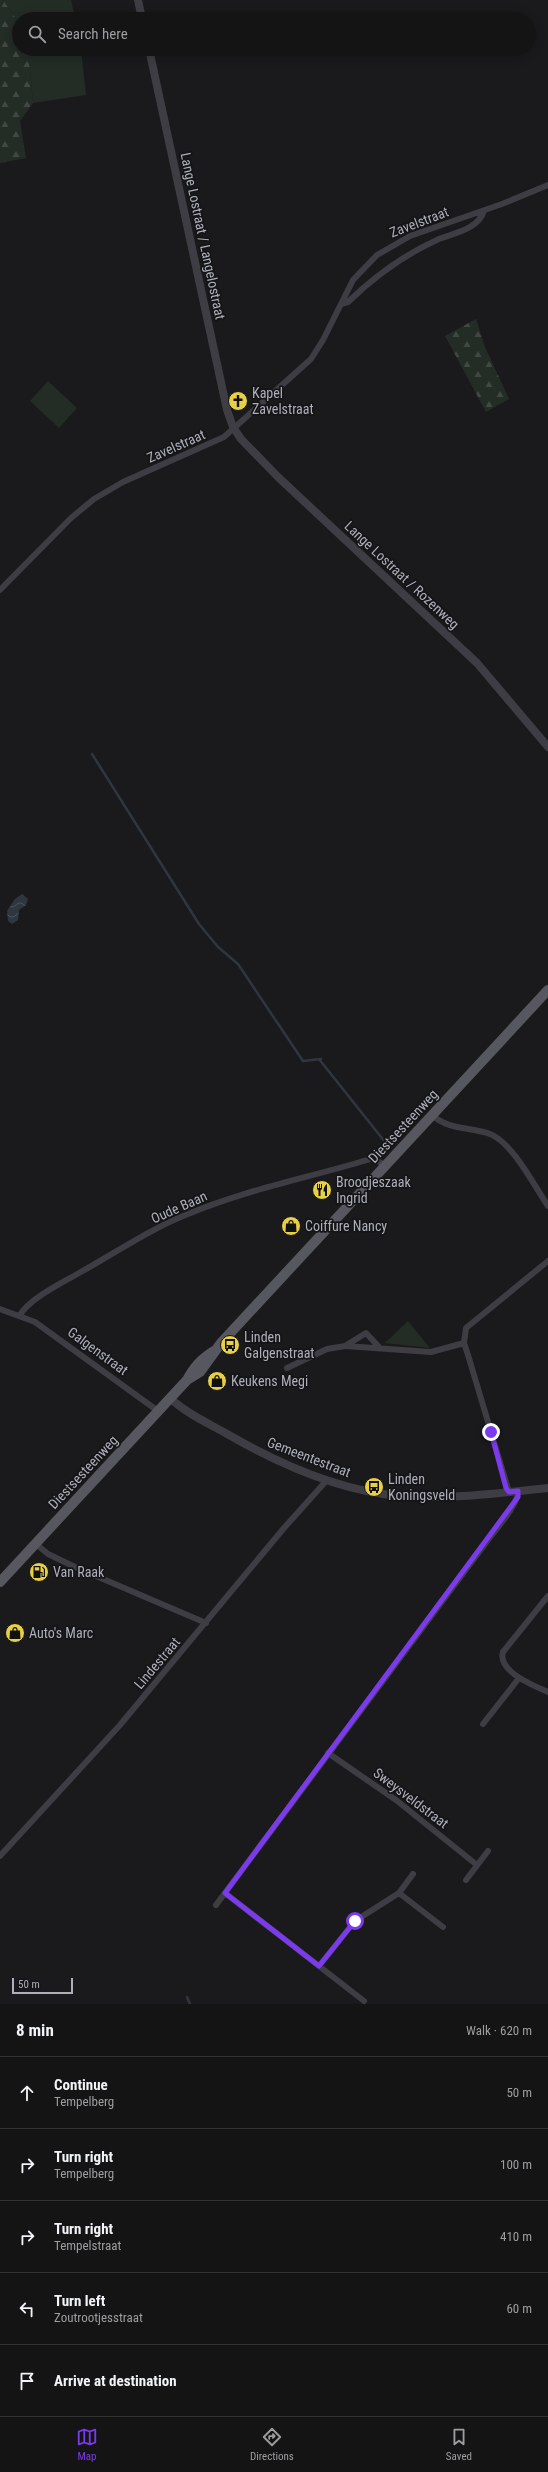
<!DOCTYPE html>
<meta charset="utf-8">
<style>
body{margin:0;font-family:"Roboto Condensed",sans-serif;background:#1d1d1e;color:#f1f3f6}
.scale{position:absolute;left:12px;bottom:10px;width:61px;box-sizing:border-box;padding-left:4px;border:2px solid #adafba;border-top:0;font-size:11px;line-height:14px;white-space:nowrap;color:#adafba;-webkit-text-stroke:3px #151517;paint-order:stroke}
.stop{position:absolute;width:12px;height:12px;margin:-9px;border:3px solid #7c3aed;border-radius:50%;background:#fff}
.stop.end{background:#7c3aed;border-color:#fff;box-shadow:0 1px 4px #0008}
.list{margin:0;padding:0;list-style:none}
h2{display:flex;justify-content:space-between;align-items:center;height:52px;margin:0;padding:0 16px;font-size:17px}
h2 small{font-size:13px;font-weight:400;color:#9d9ea0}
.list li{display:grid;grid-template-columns:26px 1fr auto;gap:12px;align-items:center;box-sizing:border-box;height:72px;padding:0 16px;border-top:1px solid #333334}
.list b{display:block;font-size:15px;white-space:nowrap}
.list p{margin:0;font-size:13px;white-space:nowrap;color:#9d9ea0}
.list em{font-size:13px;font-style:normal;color:#9d9ea0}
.icon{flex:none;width:22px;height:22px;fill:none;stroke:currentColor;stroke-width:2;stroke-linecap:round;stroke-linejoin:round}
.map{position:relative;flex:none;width:548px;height:2004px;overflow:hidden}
.search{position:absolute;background:#141415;box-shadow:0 2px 10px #0003;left:12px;right:12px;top:12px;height:44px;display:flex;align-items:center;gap:10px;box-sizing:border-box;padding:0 14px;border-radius:22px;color:#9d9ea0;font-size:15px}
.sheet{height:412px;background:#141415}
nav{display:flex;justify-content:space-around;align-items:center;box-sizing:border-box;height:56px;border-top:1px solid #333334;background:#141415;font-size:11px;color:#9d9ea0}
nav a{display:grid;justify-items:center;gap:2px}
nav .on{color:#7c3aed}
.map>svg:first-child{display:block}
.green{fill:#242c26}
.forest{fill:url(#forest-firs)}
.water{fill:url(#water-waves)}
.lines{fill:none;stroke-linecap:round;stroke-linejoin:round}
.stream{stroke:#30363f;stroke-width:2.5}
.minor{stroke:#3d3d43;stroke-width:6}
.tertiary{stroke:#3d3d43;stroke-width:8}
.primary{stroke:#57575f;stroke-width:10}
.route{stroke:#7c3aed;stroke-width:5}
.labels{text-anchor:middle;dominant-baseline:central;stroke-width:3.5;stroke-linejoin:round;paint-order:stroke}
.street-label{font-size:14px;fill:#adafba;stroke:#151517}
.poi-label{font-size:14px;fill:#adafba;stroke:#151517;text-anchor:start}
</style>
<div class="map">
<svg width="548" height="2004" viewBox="0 0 548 2004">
<defs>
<pattern id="forest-firs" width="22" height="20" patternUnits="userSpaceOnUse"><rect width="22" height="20" fill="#242c26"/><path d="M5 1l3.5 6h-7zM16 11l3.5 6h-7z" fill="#414843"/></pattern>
<pattern id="water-waves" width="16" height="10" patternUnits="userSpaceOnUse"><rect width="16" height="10" fill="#30363f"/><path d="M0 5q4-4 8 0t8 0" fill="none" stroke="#4b5159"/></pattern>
</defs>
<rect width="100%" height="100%" fill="#1a1a1c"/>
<path class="green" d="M3,0H71L75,19H19V23Z
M28,49H81L86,95L33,103Z
M48,381L77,408L59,428L30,401Z
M408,1321L430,1348L385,1343Z"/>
<path class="forest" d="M0,0H3L19,23V49H28L33,103L20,121L26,158L0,163Z
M476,319L485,347L509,399L486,412L445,336Z"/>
<path class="water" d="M22,894L28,899L26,905L19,910L18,920L12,924L8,921L7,911L15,899Z"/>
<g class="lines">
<path class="stream" d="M92,754L199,924L218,947L238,964L303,1061L321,1059
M319,1059L385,1142
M187,1997L190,2004"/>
<path class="minor" d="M341,304L348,302C375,276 405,254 439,239C455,233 478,229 484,211
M0,590L71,518L94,499L123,482L224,437L311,359L323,340L353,280L377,255L410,236L502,204L548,185
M432,1115C448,1130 471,1127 490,1134C512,1142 535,1187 548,1206
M0,1309L35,1322L158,1411
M20,1315C30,1298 62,1283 79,1273C115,1253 150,1229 188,1214C247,1189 312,1177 374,1158L385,1166
M345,1346L366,1333L380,1348
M287,1368L327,1349L345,1346L431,1352L464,1343
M509,1492L468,1355L464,1343L466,1328L548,1261
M36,1544L48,1554L75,1567L206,1623
M548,1596L503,1652C497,1671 534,1686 548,1692
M483,1724L519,1678
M328,1753L396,1800L477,1865
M0,1856L120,1725L284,1528L327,1480
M466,1880L488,1851
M225,1893L364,2001
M399,1893L413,1874
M216,1905L485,1544C494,1531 518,1506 518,1491
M319,1966L355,1921L399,1893L443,1927"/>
<path class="tertiary" d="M138,0L142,19
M149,49L227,410L233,427L241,439L278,477L477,663L548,747
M170,1398C187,1414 210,1424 229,1435C281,1465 339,1491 400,1496C448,1500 499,1493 548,1488"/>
<path class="primary" d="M187,1380L200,1372L221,1343L548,990
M0,1582L187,1380C194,1367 201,1359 214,1351"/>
</g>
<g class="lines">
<path class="route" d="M355,1921L319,1966L225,1893L518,1497V1491L509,1492L506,1488L491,1432"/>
</g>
<defs>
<symbol id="church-disc" viewBox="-11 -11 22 22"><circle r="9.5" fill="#e8d046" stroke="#151517"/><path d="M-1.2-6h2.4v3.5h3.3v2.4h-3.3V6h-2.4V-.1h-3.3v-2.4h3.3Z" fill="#111"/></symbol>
<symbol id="restaurant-disc" viewBox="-11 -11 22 22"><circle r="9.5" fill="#e8d046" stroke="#151517"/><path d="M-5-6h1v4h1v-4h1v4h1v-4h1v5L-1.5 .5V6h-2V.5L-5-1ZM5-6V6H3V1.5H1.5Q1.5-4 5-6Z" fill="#111"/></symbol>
<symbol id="shop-disc" viewBox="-11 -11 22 22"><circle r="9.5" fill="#e8d046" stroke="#151517"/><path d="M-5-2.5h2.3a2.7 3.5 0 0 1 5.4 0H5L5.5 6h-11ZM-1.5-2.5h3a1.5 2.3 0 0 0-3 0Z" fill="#111"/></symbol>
<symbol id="bus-disc" viewBox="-11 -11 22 22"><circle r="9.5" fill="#e8d046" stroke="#151517"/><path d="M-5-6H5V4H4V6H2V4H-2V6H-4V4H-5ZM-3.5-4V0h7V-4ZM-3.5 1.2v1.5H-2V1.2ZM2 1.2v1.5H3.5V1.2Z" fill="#111"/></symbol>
<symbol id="fuel-disc" viewBox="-11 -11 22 22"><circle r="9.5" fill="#e8d046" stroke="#151517"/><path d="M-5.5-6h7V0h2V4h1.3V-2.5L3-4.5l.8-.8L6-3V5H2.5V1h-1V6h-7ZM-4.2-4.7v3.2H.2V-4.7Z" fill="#111"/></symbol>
</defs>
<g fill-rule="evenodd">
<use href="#church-disc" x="227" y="390" width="22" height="22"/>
<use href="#restaurant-disc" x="311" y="1179" width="22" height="22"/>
<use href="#shop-disc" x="280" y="1215" width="22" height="22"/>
<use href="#bus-disc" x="219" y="1334" width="22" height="22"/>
<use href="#shop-disc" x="206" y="1370" width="22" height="22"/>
<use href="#bus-disc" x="363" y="1476" width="22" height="22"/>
<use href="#fuel-disc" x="28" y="1561" width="22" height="22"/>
<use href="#shop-disc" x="4" y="1622" width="22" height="22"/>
</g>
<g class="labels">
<g class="street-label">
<text transform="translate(419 222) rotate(-21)">Zavelstraat</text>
<text transform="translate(203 236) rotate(78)">Lange Lostraat / Langelostraat</text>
<text transform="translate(176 446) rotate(-24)">Zavelstraat</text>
<text transform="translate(402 575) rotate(43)">Lange Lostraat / Rozenweg</text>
<text transform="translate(403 1126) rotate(-47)">Diestsesteenweg</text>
<text transform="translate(179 1207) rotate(-24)">Oude Baan</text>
<text transform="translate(98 1351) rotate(36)">Galgenstraat</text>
<text transform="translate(309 1457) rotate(21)">Gemeentestraat</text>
<text transform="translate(83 1472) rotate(-47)">Diestsesteenweg</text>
<text transform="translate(157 1663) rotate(-50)">Lindestraat</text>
<text transform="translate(411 1798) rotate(37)">Sweysveldstraat</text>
</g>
<g class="poi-label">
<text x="252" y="393">Kapel<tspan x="252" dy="16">Zavelstraat</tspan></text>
<text x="336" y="1182">Broodjeszaak<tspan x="336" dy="16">Ingrid</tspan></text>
<text x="305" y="1226">Coiffure Nancy</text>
<text x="244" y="1337">Linden<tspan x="244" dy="16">Galgenstraat</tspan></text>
<text x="231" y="1381">Keukens Megi</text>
<text x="388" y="1479">Linden<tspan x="388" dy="16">Koningsveld</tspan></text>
<text x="53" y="1572">Van Raak</text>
<text x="29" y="1633">Auto's Marc</text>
</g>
</g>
</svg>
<div class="scale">50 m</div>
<div class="stop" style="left:355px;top:1921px"></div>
<div class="stop end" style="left:491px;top:1432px"></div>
<div class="search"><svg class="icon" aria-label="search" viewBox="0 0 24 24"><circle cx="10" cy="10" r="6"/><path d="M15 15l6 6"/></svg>Search here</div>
</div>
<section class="sheet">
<h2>8 min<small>Walk · 620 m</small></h2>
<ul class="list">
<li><svg class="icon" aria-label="ahead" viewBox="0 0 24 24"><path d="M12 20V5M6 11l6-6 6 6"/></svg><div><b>Continue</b><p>Tempelberg</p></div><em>50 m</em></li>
<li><svg class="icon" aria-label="right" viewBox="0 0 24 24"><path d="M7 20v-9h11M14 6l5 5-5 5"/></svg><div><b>Turn right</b><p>Tempelberg</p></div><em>100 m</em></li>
<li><svg class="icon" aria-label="right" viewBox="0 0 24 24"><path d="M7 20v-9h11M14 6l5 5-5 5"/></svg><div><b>Turn right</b><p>Tempelstraat</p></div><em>410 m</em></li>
<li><svg class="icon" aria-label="left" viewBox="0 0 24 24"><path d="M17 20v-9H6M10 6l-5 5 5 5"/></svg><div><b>Turn left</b><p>Zoutrootjesstraat</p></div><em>60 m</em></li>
<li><svg class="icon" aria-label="arrive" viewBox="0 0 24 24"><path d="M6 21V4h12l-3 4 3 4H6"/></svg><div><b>Arrive at destination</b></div></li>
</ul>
</section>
<nav>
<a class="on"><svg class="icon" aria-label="map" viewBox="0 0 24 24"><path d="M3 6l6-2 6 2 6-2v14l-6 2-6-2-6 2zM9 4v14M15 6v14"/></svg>Map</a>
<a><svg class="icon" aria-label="directions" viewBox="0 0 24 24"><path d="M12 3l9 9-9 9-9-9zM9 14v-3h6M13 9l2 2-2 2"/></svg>Directions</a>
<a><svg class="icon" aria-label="saved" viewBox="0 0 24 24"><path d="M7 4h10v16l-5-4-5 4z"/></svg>Saved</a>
</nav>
